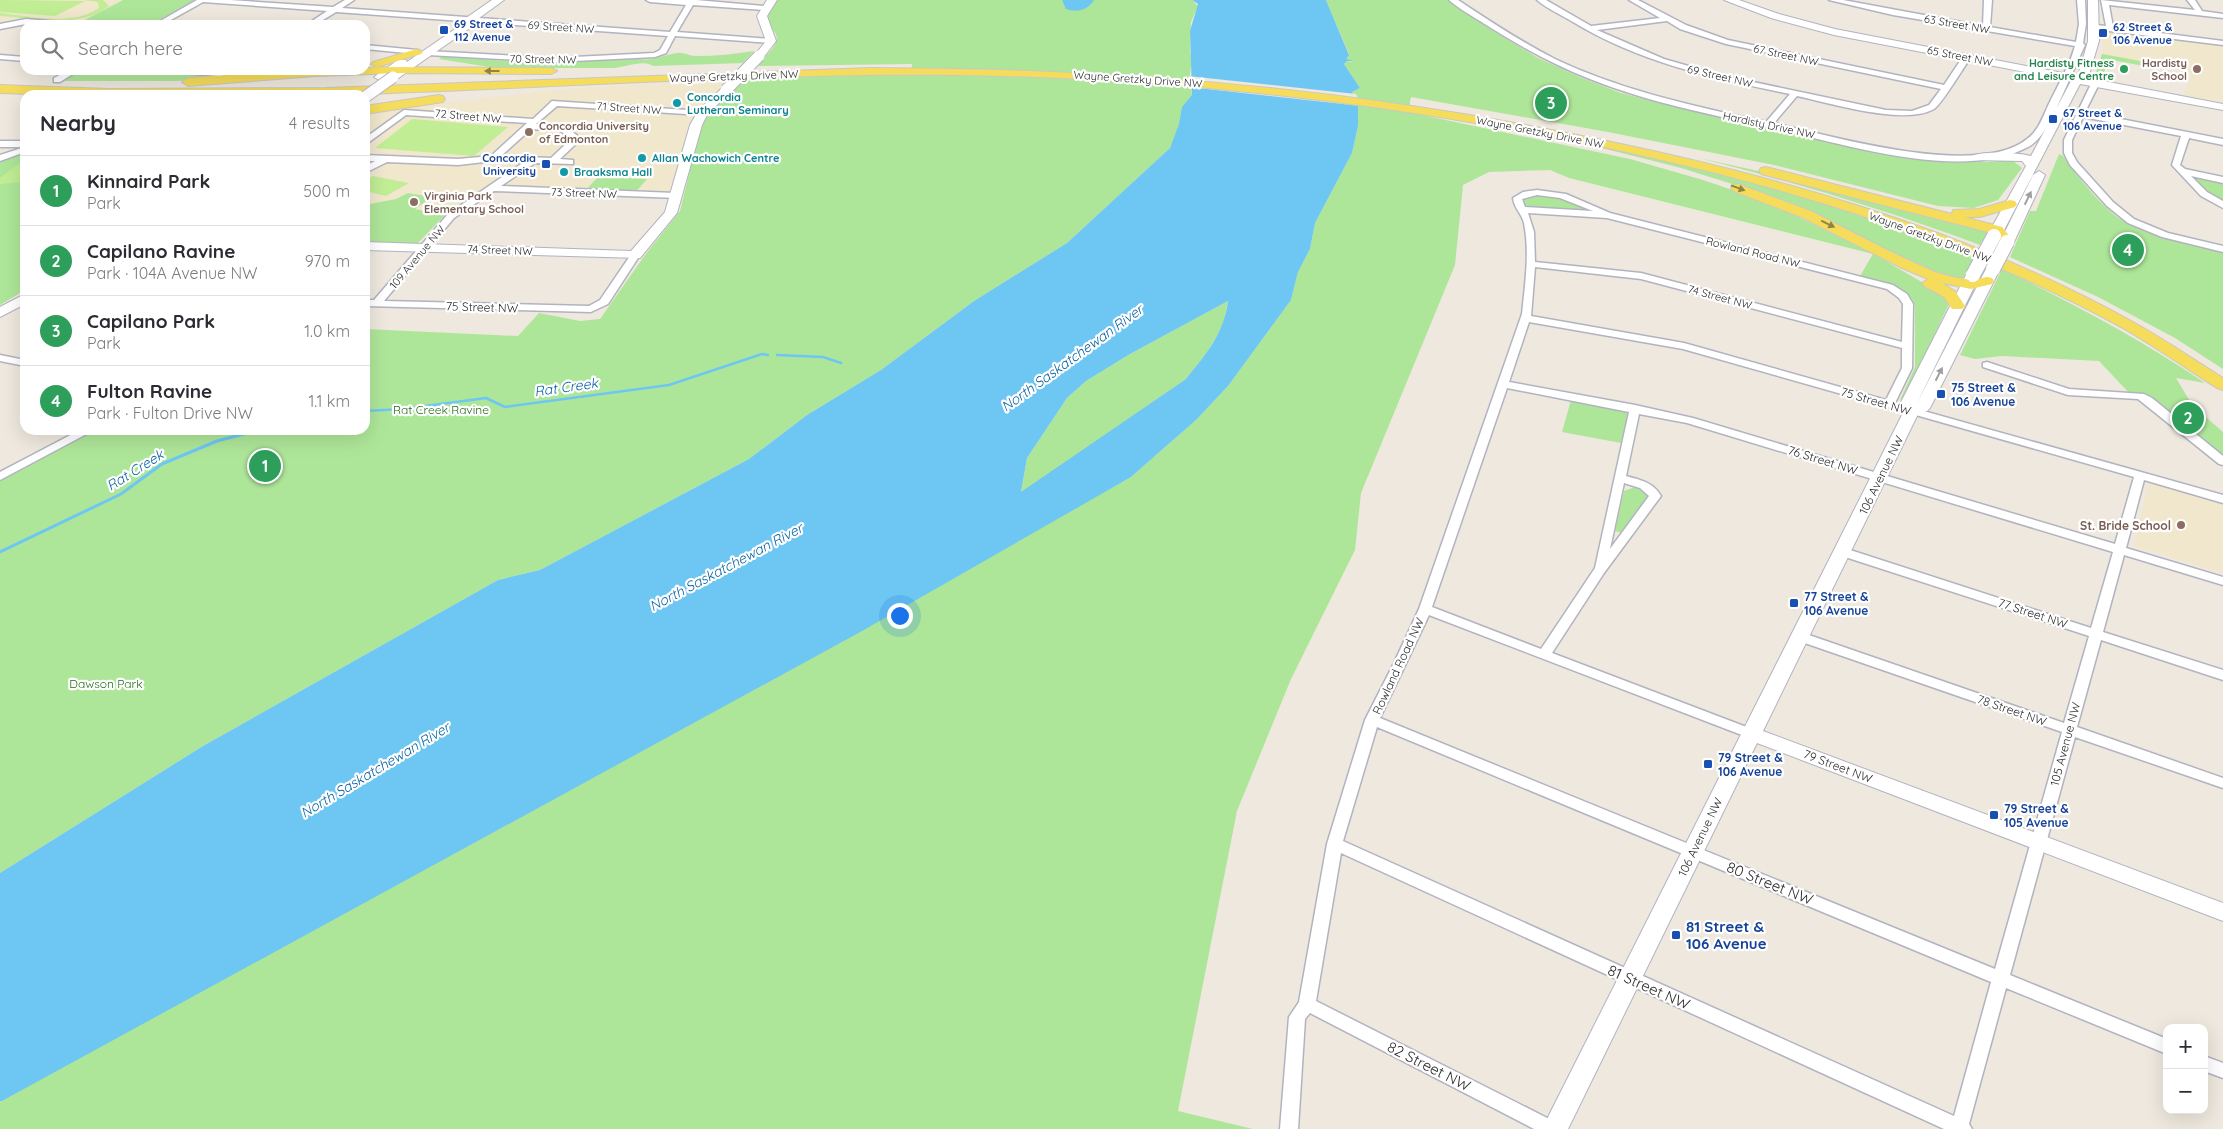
<!DOCTYPE html>
<meta charset="utf-8">
<style>
body{margin:0;font-family:Quicksand,sans-serif;background:#f7f7f7;color:#2b2b33}
.controls{position:absolute;right:15px;bottom:15px;display:grid;overflow:hidden;border-radius:10px;box-shadow:0 5px 20px #0002}
.controls button{width:45px;height:45px;display:grid;place-items:center;padding:0;border:0;border-bottom:1px solid #e1e1e2;background:#fff;color:#2b2b33;font:25px sans-serif}
.you{position:absolute;left:899px;top:615px;width:18px;height:18px;margin:-12px;border:4px solid #fff;border-radius:50%;background:#1a73e8;box-shadow:0 0 0 8px #1a73e833}
.badge{display:grid;place-items:center;width:32px;height:32px;border-radius:50%;background:#db2777;color:#fff;font-size:16px;font-weight:700}
.pin{position:absolute;translate:-50% -50%;border:2px solid #fff;box-shadow:0 1px 5px #0006}
.list{margin:0;padding:0;list-style:none}
h2{display:flex;justify-content:space-between;align-items:center;height:65px;margin:0;padding:0 20px;font-size:21px}
h2 small{font-size:16px;font-weight:400;color:#7c7c81}
.list li{display:grid;grid-template-columns:32px 1fr auto;gap:15px;align-items:center;box-sizing:border-box;height:70px;padding:0 20px;border-top:1px solid #e1e1e2}
.list b{display:block;font-size:19px;white-space:nowrap}
.list p{margin:0;font-size:16px;white-space:nowrap;color:#7c7c81}
.list em{font-size:16px;font-style:normal;color:#7c7c81}
.icon{flex:none;width:28px;height:28px;fill:none;stroke:currentColor;stroke-width:2;stroke-linecap:round;stroke-linejoin:round}
.map{position:relative;flex:none;width:2223px;height:1129px;overflow:hidden}
.search{position:absolute;background:#fff;box-shadow:0 5px 20px #0002;left:20px;top:20px;width:350px;height:55px;display:flex;align-items:center;gap:12px;box-sizing:border-box;padding:0 18px;border-radius:15px;color:#7c7c81;font-size:19px}
.panel{position:absolute;background:#fff;box-shadow:0 5px 20px #0002;left:20px;top:90px;width:350px;height:345px;border-radius:15px}
.map>svg:first-child{display:block}
.education{fill:#f0e7cd}
.green{fill:#aee699}
.pitch{fill:#c1ed94}
.water{fill:#6ec6f3;fill-rule:evenodd}
.pier{fill:#eee8de}
.lines{fill:none;stroke-linecap:round;stroke-linejoin:round}
.stream-far1{stroke:#6ec6f3;stroke-width:2.5}
.stream{stroke:#6ec6f3;stroke-width:3}
.street-casing{stroke:#b2b3c0;stroke-width:3}
.secondary-casing{stroke:#b2b3c0;stroke-width:2}
.primary-casing{stroke:#c8c8c8;stroke-width:2}
.street{fill:#fff;fill-rule:evenodd}
.secondary{fill:#fff;fill-rule:evenodd}
.primary{fill:#f5dc5b;fill-rule:evenodd}
.secondary-bridge-far1-casing{stroke:#b2b3c0;stroke-width:13;stroke-linecap:butt}
.secondary-bridge-casing{stroke:#b2b3c0;stroke-width:16;stroke-linecap:butt}
.secondary-bridge-far1{stroke:#fff;stroke-width:11}
.secondary-bridge{stroke:#fff;stroke-width:14}
.oneway{fill:#908444}
.oneway2{fill:#a0a0a0}
.transit-dot{fill:#1a4fb4;stroke:#fff;stroke-width:2}
.leisure-dot{fill:#2e9e5b;stroke:#fff;stroke-width:2}
.education-dot{fill:#8d6e63;stroke:#fff;stroke-width:2}
.culture-dot{fill:#0f9aa8;stroke:#fff;stroke-width:2}
.labels{text-anchor:middle;dominant-baseline:central;stroke-width:4.5;stroke-linejoin:round;paint-order:stroke}
.far-transit-label{font-size:11px;font-weight:bold;fill:#164399;stroke:#fff;text-anchor:start}
.far-street-label{font-size:11px;fill:#2c2c2c;stroke:#fff}
.far-leisure-label{font-size:11px;font-weight:bold;fill:#27864d;stroke:#fff;text-anchor:end}
.far-education-label{font-size:11px;font-weight:bold;fill:#785e54;stroke:#fff;text-anchor:start}
.far-culture-label{font-size:11px;font-weight:bold;fill:#0d838f;stroke:#fff;text-anchor:start}
.street-label{font-size:12px;fill:#2c2c2c;stroke:#fff}
.transit-label{font-size:12px;font-weight:bold;fill:#164399;stroke:#fff;text-anchor:start}
.park-label{font-size:12px;fill:#246c18;stroke:#fff}
.education-label{font-size:12px;font-weight:bold;fill:#785e54;stroke:#fff;text-anchor:end}
.water-label{font-size:14px;font-style:italic;fill:#0963a2;stroke:#fff}
.near-street-label{font-size:15px;fill:#2c2c2c;stroke:#fff}
.near-transit-label{font-size:15px;font-weight:bold;fill:#164399;stroke:#fff;text-anchor:start}
</style>
<div class="map">
<svg width="2223" height="1129" viewBox="0 0 2223 1129">
<rect width="100%" height="100%" fill="#eee8de"/>
<path class="education" d="M0,0H123L77,24L11,19L0,24Z
M2105,30L2223,45V102L2184,96L2192,73L2102,54Z
M737,79L702,113L675,196L482,189L439,218L416,245L365,243V176L390,162L479,163V161L376,158L365,164V109L377,110L568,89Z
M2149,483L2223,504V573L2134,546Z"/>
<path class="green" d="M123,0H195L149,25L77,24Z
M776,0H1192L1198,6L1191,22L1190,51L1192,61L1190,73L1192,95L1170,148L1067,243L974,301L881,370L807,415L749,459L540,570L498,580L203,746L0,873V477L88,430H365V329L518,336L539,313L580,321L600,319L645,255L680,211L696,146L705,117L745,79L821,75H911L912,64L755,66C761,60 773,51 776,42C781,26 754,29 776,0Z
M1326,0H1448L1493,31L1538,58L1582,78L1621,93L1703,114L1899,156L1987,162L2012,160L2022,168L1998,200L1974,208L1938,206L1774,165L1608,132L1411,97L1408,112L1630,159L1703,180L1765,201L1874,254L1942,294L1947,300L1948,306L1905,397L1900,400L1915,367V305C1907,284 1879,281 1860,276L1873,254L1569,178L1550,170L1489,172L1463,185L1455,265L1361,493L1355,550L1291,679L1237,811L1178,1111L1253,1129H0V1103L4,1099L1131,477L1196,420L1228,386L1291,300L1298,272L1310,249L1315,223L1352,153L1358,126V106L1352,92L1360,88L1344,64L1347,61L1353,62L1346,59L1349,54Z
M754,51L743,63L653,66C645,59 625,67 613,68H496L439,59L442,56L533,63L639,59C654,61 662,55 677,53C683,52 689,56 696,56C715,56 735,54 754,51Z
M2102,54L2146,62V64L2149,65L2144,66L2112,60H2104L2108,63L2104,72H2096Z
M80,70H137L223,77L233,76L243,70H328L176,81H60Z
M1586,144C1719,169 1848,208 1974,257L1962,280L1945,276L1758,192L1681,168Z
M25,151V290L0,305V160Z
M2059,154L2063,156C2077,176 2100,205 2120,219C2151,238 2189,243 2223,252V369L2175,338L2098,297L2010,257L2030,211H2036Z
M1699,158L1790,178L1988,231L1980,245C1888,211 1795,182 1699,158Z
M598,177L647,179L634,194L584,192Z
M2193,177L2223,182V203L2211,196L2192,179Z
M408,193L432,197L415,209L445,215L416,245L365,243V205L396,199Z
M1529,194L1549,195L1588,210L1587,211L1525,207L1520,199Z
M2002,269C2072,303 2140,339 2205,383L2176,378L2192,405L2223,432V462L2148,400L2131,395L2099,361L2002,356L1975,359L1960,355Z
M1228,301L1223,326L1206,354L1186,379L1021,493L1027,458L1067,398L1086,381L1130,354Z
M1571,400L1622,409L1628,414L1621,443L1562,432Z
M1635,487L1646,492L1648,497L1625,531L1622,533L1615,531L1624,491Z"/>
<path class="pitch" d="M0,0L85,1L55,16L0,12Z
M83,0H103L109,6C80,29 34,18 0,16V13C30,16 73,27 99,8L98,2Z
M412,119L508,127L474,156L375,148Z
M25,159V182L0,184V178Z
M373,176L409,183L386,196L365,191V180Z"/>
<path class="water" d="M1062,0H1094C1088,10 1077,13 1066,9Z
M1192,0H1326L1349,55L1346,59L1354,61H1347L1344,64L1360,88L1352,92L1358,106V126L1352,153L1315,223L1310,249L1298,272L1291,300L1228,386L1196,420L1131,477L862,631L0,1102V873L203,746L498,580L540,570L749,459L807,415L881,370L974,301L1067,243L1170,148L1179,124L1182,107L1192,95L1190,31L1198,4ZM1228,301C1224,334 1206,354 1186,379L1021,492L1027,458L1067,398L1086,381L1130,354Z"/>
<path class="pier" d="M1188,76L1356,94L1361,106L1189,87Z"/>
<g class="lines">
<path class="stream-far1" d="M777,355L823,357L841,363
M365,411L403,409L486,398L505,407L669,385L762,354L768,355
M239,435L260,430"/>
<path class="stream" d="M0,552L121,494L162,464L217,441L244,434"/>
<defs>
<path id="street" d="M197,0H230L333,7L345,0H354L342,8L670,32L686,5L650,2L646,0H696L764,6L768,8L764,10L693,5L677,32L771,39L775,41L771,43L675,36L666,53L655,57L554,62L428,55L424,53L428,51L554,58L654,53L660,50L668,36L336,12L315,25H306L327,11L203,2L162,25H153Z
M1449,0H1458C1490,21 1521,42 1555,59C1622,91 1695,106 1766,122L1790,94C1712,78 1641,63 1573,22C1562,15 1547,9 1537,0H1546L1591,26L1660,18L1629,0H1638L1686,25L1728,40L1944,85L1964,55H1970L1971,57C1963,68 1942,104 1934,109C1904,126 1830,103 1797,96L1774,123C1832,136 1978,179 2027,139C2038,131 2042,119 2047,108C2056,88 2069,68 2075,46L1893,15L1829,0H1843L1983,26L1984,0H1992L1990,27L2076,42L2079,24L2077,0H2085L2086,24L2083,43L2085,45L2057,107L2078,111L2092,82L2096,80L2100,82L2085,112L2223,139V145L2189,138L2180,165L2185,169L2223,177V183L2191,176L2207,192L2223,201V208L2201,196L2172,165L2181,136L2083,117L2072,140V153L2077,162L2113,202L2134,219L2168,233L2223,246V252L2162,237L2128,223L2107,206L2070,165L2064,153V140L2076,115L2055,111C2049,124 2041,140 2028,147C1963,182 1844,144 1776,129C1714,115 1650,103 1590,79C1551,64 1516,44 1480,21C1470,15 1458,8 1449,0ZM1667,21L1680,29L1726,44L1941,89L1929,105L1912,111L1886,110L1720,75L1664,59L1597,30Z
M2101,0L2195,10L2187,0H2195L2202,11L2223,14V18L2109,5L2113,27L2223,41V45L2093,29L2092,27L2096,25L2106,26Z
M26,19L71,23L75,25L26,24L0,29V24Z
M365,45L417,50L421,52L417,54L365,49Z
M0,55L25,57V61L0,59Z
M69,70H79L60,82H54V78Z
M167,70L221,72L241,70L221,76L171,72Z
M552,101L702,111L706,113L702,115L557,106L536,124L566,127L579,137V141L560,159L573,160V164L535,163L501,186L675,193L678,194V198L494,191L454,218L384,301L589,306L600,300L632,253H638L640,255L608,304L591,312L365,306V300H374L448,214L524,162L493,161L458,165L387,162L365,173V166L375,161H365V155L458,159L491,156L527,123L406,115L365,145V138L404,110L533,119ZM531,129L561,131L571,139L551,158L501,156Z
M0,141H25V152L0,161V155L25,147H0Z
M1537,190L1566,194L1610,213L1893,285L1907,294L1913,304L1912,368L1895,403L2223,495V503L2144,480L2126,548L2223,577V585L2124,555L2103,632L2223,670V680L2101,640L2077,727L2223,778V788L2075,737L2010,975L2167,1039V1054L2006,988L1969,1124L1972,1129H1944L1341,853L1316,1001L1557,1123L1560,1129H1534L1310,1013L1305,1019L1298,1129H1280L1289,1017L1299,1002L1327,844L1365,720L1394,663L1419,609L1522,314C1525,284 1530,253 1524,223C1522,214 1514,208 1513,198L1523,192ZM1537,195L1560,198L1593,211L1525,207L1522,199ZM1528,213L1607,218L1887,289L1899,298L1903,304L1902,342L1641,273L1535,262L1534,232ZM1535,267L1641,279L1902,348V368L1886,400L1684,343L1531,316ZM1529,322L1683,349L2134,477L2115,544L1693,418L1635,405L1509,382ZM1507,388L1629,412L1595,568L1541,649L1432,607ZM1639,414L1687,423L2113,552L2091,628L1847,549H1839L1837,552L1839,555L2089,636L2064,723L1806,634L1801,633L1794,637L1796,640L2062,732L1995,969L1380,718L1429,615L1747,737H1757L1759,734L1757,731L1552,653L1604,573L1661,496C1653,482 1640,480 1626,476ZM1624,483L1640,488L1649,496L1610,549ZM1377,727L1991,982L1954,1116L1343,841Z
M0,355L25,360V366L0,361Z
M1987,362L2069,389L2144,394L2152,398L2223,456V465L2219,464L2138,399L2068,395L1983,367V363Z
M80,430H94L0,480V472Z
M2204,1056L2223,1063V1078L2204,1071Z"/>
<path id="secondary" d="M492,0H504L475,21L473,26L397,79H389V76L379,80L374,77L398,60H406L407,62L464,23L466,18Z
M767,0H777L767,16L776,41L763,58L759,59L754,56L766,41L757,16Z
M1724,0H1739L1779,14L1835,29L2078,76L2088,41V0H2098L2099,41L2088,78L2223,104V110L2080,84L2001,236L1994,240L1987,236L2026,166L2022,161L1973,160L1971,157C1978,150 2021,153 2031,156L2071,81L1834,35L1771,18Z
M726,87L732,90L707,115L702,125L677,213L640,258L365,250V242L631,251L665,212L690,125L698,111L722,88Z
M2039,171L2045,175L2014,242L2012,245H2002L2000,242L2033,175Z
M1993,265L2000,269L1930,408L1927,411L1918,414L1763,731L2223,903V921L1757,743L1568,1129H1542L1904,411L1900,404L1966,275L1973,271L1980,275L1916,405L1986,269Z
M25,294V304L0,317V307Z"/>
<path id="primary" d="M417,49L423,52L421,54L377,67L551,68L557,71L551,74L402,73L315,76L188,86L182,82L188,78L298,70H365V68L377,67L371,64L373,62Z
M870,68C1106,68 1340,87 1572,134C1765,172 1960,226 2133,322C2164,339 2193,359 2223,378V390L2217,388C2186,368 2154,346 2121,327C1927,221 1709,164 1493,126C1287,90 1077,72 868,75C689,77 510,90 331,95C221,98 110,97 0,93V85L109,89L326,88Z
M439,95L443,96L445,99L443,102L365,114V106Z
M1766,167L1952,214L1953,210L1979,209L2010,200L2015,201L2017,204L2015,207L1980,217H1964L2002,227L2014,242L2007,246L2002,245L1992,233L1761,174L1759,171L1761,168Z
M1738,184L1811,211L1889,251L1935,272L1953,277L1971,280L1987,277L1992,278L1994,281L1992,284L1971,289L1942,283L1955,291L1965,306L1962,309H1952L1944,297L1924,286L1922,283L1928,279L1902,268L1801,217L1733,191L1731,188L1733,185Z"/>
</defs>
<use href="#street" class="street-casing"/>
<use href="#secondary" class="secondary-casing"/>
<use href="#primary" class="primary-casing"/>
<use href="#street" class="street"/>
<use href="#secondary" class="secondary"/>
<use href="#primary" class="primary"/>
<defs>
<path id="secondary-bridge-far1" d="M726,90L759,56
M365,97L393,77"/>
<path id="secondary-bridge" d="M1993,269L2007,242
M1973,275L1994,236"/>
</defs>
<use href="#secondary-bridge-far1" class="secondary-bridge-far1-casing"/>
<use href="#secondary-bridge" class="secondary-bridge-casing"/>
<use href="#secondary-bridge-far1" class="secondary-bridge-far1"/>
<use href="#secondary-bridge" class="secondary-bridge"/>
</g>
<defs><path id="oneway-solid" d="M-6-.8H1V-3.2L6.5 0L1 3.2V.8H-6Z" transform="scale(1.25)"/></defs>
<g class="oneway">
<use href="#oneway-solid" transform="translate(492 71) rotate(-180)"/>
<use href="#oneway-solid" transform="translate(1738 188) rotate(20)"/>
<use href="#oneway-solid" transform="translate(1828 224) rotate(26)"/>
</g>
<g class="oneway2">
<use href="#oneway-solid" transform="translate(2028 198) rotate(-64)"/>
<use href="#oneway-solid" transform="translate(1939 374) rotate(-63)"/>
</g>
<g class="transit-dot">
<rect x="439" y="25" width="10" height="10" rx="2.5"/>
<rect x="2098" y="28" width="10" height="10" rx="2.5"/>
<rect x="2048" y="114" width="10" height="10" rx="2.5"/>
<rect x="541" y="159" width="10" height="10" rx="2.5"/>
<rect x="1936" y="389" width="10" height="10" rx="2.5"/>
<rect x="1789" y="598" width="10" height="10" rx="2.5"/>
<rect x="1703" y="759" width="10" height="10" rx="2.5"/>
<rect x="1989" y="810" width="10" height="10" rx="2.5"/>
<rect x="1671" y="930" width="10" height="10" rx="2.5"/>
</g>
<circle class="leisure-dot" cx="2124" cy="69" r="5"/>
<g class="education-dot">
<circle cx="2197" cy="69" r="5"/>
<circle cx="529" cy="132" r="5"/>
<circle cx="414" cy="202" r="5"/>
<circle cx="2181" cy="525" r="5"/>
</g>
<g class="culture-dot">
<circle cx="677" cy="103" r="5"/>
<circle cx="642" cy="158" r="5"/>
<circle cx="564" cy="172" r="5"/>
</g>
<g class="labels">
<g class="far-transit-label">
<text x="454" y="24">69 Street &amp;<tspan x="454" dy="13">112 Avenue</tspan></text>
<text x="2113" y="27">62 Street &amp;<tspan x="2113" dy="13">106 Avenue</tspan></text>
<text x="2063" y="113">67 Street &amp;<tspan x="2063" dy="13">106 Avenue</tspan></text>
<text x="536" y="158" text-anchor="end">Concordia<tspan x="536" dy="13">University</tspan></text>
</g>
<g class="far-street-label">
<text transform="translate(1957 24) rotate(10)">63 Street NW</text>
<text transform="translate(561 27) rotate(4)">69 Street NW</text>
<text transform="translate(1786 55) rotate(12)">67 Street NW</text>
<text transform="translate(1960 56) rotate(11)">65 Street NW</text>
<text transform="translate(543 59) rotate(1)">70 Street NW</text>
<text transform="translate(734 76) rotate(-2)">Wayne Gretzky Drive NW</text>
<text transform="translate(1720 76) rotate(13)">69 Street NW</text>
<text transform="translate(1138 79) rotate(4)">Wayne Gretzky Drive NW</text>
<text transform="translate(629 108) rotate(4)">71 Street NW</text>
<text transform="translate(468 116) rotate(5)">72 Street NW</text>
<text transform="translate(1769 125) rotate(12)">Hardisty Drive NW</text>
<text transform="translate(1540 132) rotate(11)">Wayne Gretzky Drive NW</text>
<text transform="translate(584 193) rotate(2)">73 Street NW</text>
<text transform="translate(1930 237) rotate(20)">Wayne Gretzky Drive NW</text>
<text transform="translate(500 250) rotate(2)">74 Street NW</text>
<text transform="translate(1753 252) rotate(14)">Rowland Road NW</text>
<text transform="translate(417 257) rotate(-50)">109 Avenue NW</text>
<text transform="translate(1720 297) rotate(15)">74 Street NW</text>
</g>
<g class="far-leisure-label">
<text x="2114" y="63">Hardisty Fitness<tspan x="2114" dy="13">and Leisure Centre</tspan></text>
</g>
<g class="far-education-label">
<text x="2187" y="63" text-anchor="end">Hardisty<tspan x="2187" dy="13">School</tspan></text>
<text x="539" y="126">Concordia University<tspan x="539" dy="13">of Edmonton</tspan></text>
<text x="424" y="196">Virginia Park<tspan x="424" dy="13">Elementary School</tspan></text>
</g>
<g class="far-culture-label">
<text x="687" y="97">Concordia<tspan x="687" dy="13">Lutheran Seminary</tspan></text>
<text x="652" y="158">Allan Wachowich Centre</text>
<text x="574" y="172">Braaksma Hall</text>
</g>
<g class="street-label">
<text transform="translate(482 307) rotate(2)">75 Street NW</text>
<text transform="translate(1876 401) rotate(16)">75 Street NW</text>
<text transform="translate(1823 460) rotate(17)">76 Street NW</text>
<text transform="translate(1881 475) rotate(-64)">106 Avenue NW</text>
<text transform="translate(2033 613) rotate(18)">77 Street NW</text>
<text transform="translate(1398 666) rotate(-65)">Rowland Road NW</text>
<text transform="translate(2012 710) rotate(19)">78 Street NW</text>
<text transform="translate(2065 744) rotate(-75)">105 Avenue NW</text>
<text transform="translate(1838 766) rotate(21)">79 Street NW</text>
<text transform="translate(1700 837) rotate(-64)">106 Avenue NW</text>
</g>
<g class="transit-label">
<text x="1951" y="387">75 Street &amp;<tspan x="1951" dy="14">106 Avenue</tspan></text>
<text x="1804" y="596">77 Street &amp;<tspan x="1804" dy="14">106 Avenue</tspan></text>
<text x="1718" y="757">79 Street &amp;<tspan x="1718" dy="14">106 Avenue</tspan></text>
<text x="2004" y="808">79 Street &amp;<tspan x="2004" dy="14">105 Avenue</tspan></text>
</g>
<g class="park-label">
<text x="441" y="409">Rat Creek Ravine</text>
<text x="106" y="683">Dawson Park</text>
</g>
<g class="education-label">
<text x="2171" y="525">St. Bride School</text>
</g>
<g class="water-label">
<text transform="translate(1072 358) rotate(-36)">North Saskatchewan River</text>
<text transform="translate(566 387) rotate(-8)">Rat Creek</text>
<text transform="translate(135 470) rotate(-32)">Rat Creek</text>
<text transform="translate(726 567) rotate(-28)">North Saskatchewan River</text>
<text transform="translate(375 770) rotate(-31)">North Saskatchewan River</text>
</g>
<g class="near-street-label">
<text transform="translate(1770 883) rotate(22)">80 Street NW</text>
<text transform="translate(1649 987) rotate(24)">81 Street NW</text>
<text transform="translate(1429 1066) rotate(27)">82 Street NW</text>
</g>
<g class="near-transit-label">
<text x="1686" y="926">81 Street &amp;<tspan x="1686" dy="17">106 Avenue</tspan></text>
</g>
</g>
</svg>
<div class="controls">
<button>+</button>
<button>−</button>
</div>
<div class="you"></div>
<div class="pin badge" style="left:265px;top:466px;background:#2e9e5b">1</div>
<div class="pin badge" style="left:2188px;top:418px;background:#2e9e5b">2</div>
<div class="pin badge" style="left:1551px;top:103px;background:#2e9e5b">3</div>
<div class="pin badge" style="left:2128px;top:250px;background:#2e9e5b">4</div>
<div class="search"><svg class="icon" aria-label="search" viewBox="0 0 24 24"><circle cx="10" cy="10" r="6"/><path d="M15 15l6 6"/></svg>Search here</div>
<section class="panel">
<h2>Nearby<small>4 results</small></h2>
<ul class="list">
<li><span class="badge" style="background:#2e9e5b">1</span><div><b>Kinnaird Park</b><p>Park</p></div><em>500 m</em></li>
<li><span class="badge" style="background:#2e9e5b">2</span><div><b>Capilano Ravine</b><p>Park · 104A Avenue NW</p></div><em>970 m</em></li>
<li><span class="badge" style="background:#2e9e5b">3</span><div><b>Capilano Park</b><p>Park</p></div><em>1.0 km</em></li>
<li><span class="badge" style="background:#2e9e5b">4</span><div><b>Fulton Ravine</b><p>Park · Fulton Drive NW</p></div><em>1.1 km</em></li>
</ul>
</section>
</div>
